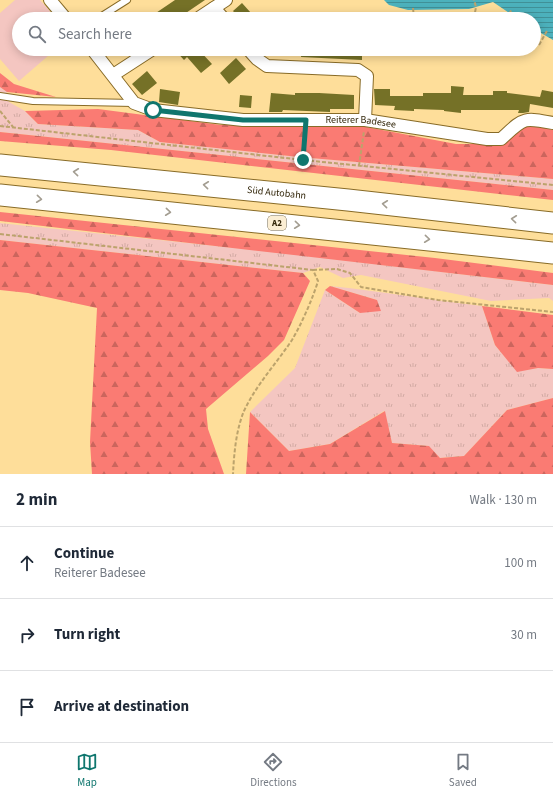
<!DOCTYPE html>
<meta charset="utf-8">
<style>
body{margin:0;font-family:"Source Sans 3",sans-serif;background:#f6f6f7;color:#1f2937}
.stop{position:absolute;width:12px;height:12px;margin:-9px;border:3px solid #0f766e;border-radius:50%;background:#fff}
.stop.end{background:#0f766e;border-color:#fff;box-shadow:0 1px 4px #0008}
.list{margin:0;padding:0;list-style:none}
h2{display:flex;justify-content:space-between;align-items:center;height:52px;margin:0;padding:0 16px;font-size:17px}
h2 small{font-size:13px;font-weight:400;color:#747a83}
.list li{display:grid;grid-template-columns:26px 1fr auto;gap:12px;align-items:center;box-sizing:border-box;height:72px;padding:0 16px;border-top:1px solid #e0e1e3}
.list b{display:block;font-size:15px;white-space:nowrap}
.list p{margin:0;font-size:13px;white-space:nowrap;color:#747a83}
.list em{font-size:13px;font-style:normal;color:#747a83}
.icon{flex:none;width:22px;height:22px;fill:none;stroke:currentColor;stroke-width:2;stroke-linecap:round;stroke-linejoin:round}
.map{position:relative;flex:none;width:553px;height:474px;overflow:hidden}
.search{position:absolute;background:#fff;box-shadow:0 2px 10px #0003;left:12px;right:12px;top:12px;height:44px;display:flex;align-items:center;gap:10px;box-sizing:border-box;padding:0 14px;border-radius:22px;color:#747a83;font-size:15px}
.sheet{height:268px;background:#fff}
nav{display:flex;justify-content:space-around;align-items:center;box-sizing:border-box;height:56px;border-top:1px solid #e0e1e3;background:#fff;font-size:11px;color:#747a83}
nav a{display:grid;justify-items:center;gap:2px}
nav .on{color:#0f766e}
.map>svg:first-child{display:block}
.grass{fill:url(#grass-tufts)}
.forest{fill:url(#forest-firs)}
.pitch{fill:#f4c6c1}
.water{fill:url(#water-rules)}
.building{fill:#757127}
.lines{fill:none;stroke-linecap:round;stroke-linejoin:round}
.lane-casing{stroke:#886b27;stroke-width:8}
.street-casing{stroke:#886b27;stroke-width:14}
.highway-casing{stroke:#886b27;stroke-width:23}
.path{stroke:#bca36c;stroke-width:2;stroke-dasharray:4 2;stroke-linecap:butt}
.lane{stroke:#fff;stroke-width:6}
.street{stroke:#fff;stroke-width:12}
.highway{stroke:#fff;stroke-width:21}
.oneway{stroke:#a39d91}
.route{stroke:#0f766e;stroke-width:5}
.labels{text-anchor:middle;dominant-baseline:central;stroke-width:4;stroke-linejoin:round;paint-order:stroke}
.shield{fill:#fbeed4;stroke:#6e6247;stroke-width:1}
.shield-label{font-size:9px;font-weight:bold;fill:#32260a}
.street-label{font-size:10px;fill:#32260a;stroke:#fbeed4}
</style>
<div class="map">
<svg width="553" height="474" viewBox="0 0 553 474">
<defs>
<pattern id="grass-tufts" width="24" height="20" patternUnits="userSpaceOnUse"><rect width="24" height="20" fill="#f4c6c1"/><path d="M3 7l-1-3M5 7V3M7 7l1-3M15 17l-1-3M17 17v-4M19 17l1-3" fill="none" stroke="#d2aaa4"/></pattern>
<pattern id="forest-firs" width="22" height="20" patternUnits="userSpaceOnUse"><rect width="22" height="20" fill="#fa7b73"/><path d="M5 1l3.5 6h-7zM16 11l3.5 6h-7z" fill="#cb655d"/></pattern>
<pattern id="water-rules" width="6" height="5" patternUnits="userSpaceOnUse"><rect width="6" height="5" fill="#4cb1bc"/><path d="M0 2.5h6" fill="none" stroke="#409097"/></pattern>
</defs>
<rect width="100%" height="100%" fill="#fede9a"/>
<path class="grass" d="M0,87L7,92L9,102L25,111L38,124L138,130L160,142L299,157L553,179V190L0,132Z
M0,223L273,252L553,285V301L549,298L491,301L361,275L343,278L320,267L303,273L0,240Z
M330,286C380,291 431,300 482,306L495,345L517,371L538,368L553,369V398L507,410L464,456L440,458L428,446L392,443L384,411L330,444L289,451L250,412L295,368L325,290L360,313L377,300Z"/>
<path class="forest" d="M0,73L14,84L56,97L7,92L0,87Z
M98,109L221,125L361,126L456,144H500C524,121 521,121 553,130V179L299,157L160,142L138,130L38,124L25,111Z
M0,132L553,190V200L111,150L0,141Z
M0,212L435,258L553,273V285L0,221Z
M0,240L303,273L310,281L284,340L268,356L206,409L208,429L224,474H92L90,442L97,308L28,293L0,290Z
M330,286L377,300L381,311L360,313L325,290Z
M482,306L553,315V369L538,368L517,372L495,345Z
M553,398V474H246L250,412L289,451L330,444L385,411L392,443L429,446L440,458L464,456L507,410Z"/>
<path class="pitch" d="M15,0H40L57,19H19V49H56L19,81L0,59V13Z"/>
<path class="water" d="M384,0H553V40L534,29V19H518L493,2L469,9L408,10L389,5Z"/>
<path class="building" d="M175,0H205L177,19H147Z
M242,3L251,13L245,19H240L233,11Z
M174,49H198L212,64L201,73L187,57L184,60Z
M302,49H362V60L301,57Z
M236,58L246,69L229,84L220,73Z
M147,71L157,83L142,95L132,84Z
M451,86L464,87L463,95H493V91H507V93L540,97L542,90L553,92V108L530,104L529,112L523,113H518L519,110H461V113L444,111V110L414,109V111L394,110L395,106L375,105L374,89H390V96H423V93H451Z
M160,89L180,92L178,105L159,102Z
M271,93L295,95V93H319L354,95V109H330V112L283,110L282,112H269Z
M240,95L252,96L251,108L239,107Z"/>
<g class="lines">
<defs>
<path id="lane" d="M97,19L127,0
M0,96L33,101L134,103"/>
<g id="street">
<path d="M50,0L66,19"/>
<path d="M214,8L224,19"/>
<path d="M197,19L226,0"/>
<path id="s1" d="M92,49L134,103L153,110L243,120H365L487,139H501C524,118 522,117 553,123"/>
<path d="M248,49L257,59L267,66L358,70L367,76L365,120"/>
<path d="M113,75L153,49"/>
</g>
<g id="highway">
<path id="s2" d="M0,165L348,200L553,223"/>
<path d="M0,195L553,253"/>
</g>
</defs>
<use href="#lane" class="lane-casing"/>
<use href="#street" class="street-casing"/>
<use href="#highway" class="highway-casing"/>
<path class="path" d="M413,8L414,18
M474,18L476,7L474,0
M506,19L512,9
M539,45L547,31
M0,111L13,127
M0,126L303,160L553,185
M303,160L305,131
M359,166L364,131
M0,234L313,270L318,281C313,298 301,325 292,340C276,364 256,385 244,411C236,430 234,454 233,474
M313,270L337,269L350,273L361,287L438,300L553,312"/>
<use href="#lane" class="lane"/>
<use href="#street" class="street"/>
<use href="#highway" class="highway"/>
</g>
<defs><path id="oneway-chevron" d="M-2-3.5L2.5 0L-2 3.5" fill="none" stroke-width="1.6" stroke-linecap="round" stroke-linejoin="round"/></defs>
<g class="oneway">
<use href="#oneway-chevron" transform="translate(76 172) rotate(-174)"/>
<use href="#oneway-chevron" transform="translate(206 185) rotate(-174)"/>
<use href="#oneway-chevron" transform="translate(39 199) rotate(6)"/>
<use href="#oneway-chevron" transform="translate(385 204) rotate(-174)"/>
<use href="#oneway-chevron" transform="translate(168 212) rotate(6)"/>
<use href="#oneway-chevron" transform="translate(514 219) rotate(-174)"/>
<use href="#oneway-chevron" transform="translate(297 225) rotate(6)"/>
<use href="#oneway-chevron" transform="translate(427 239) rotate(6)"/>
</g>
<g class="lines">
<path class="route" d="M153,110L243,120H306L303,160"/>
</g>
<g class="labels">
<rect class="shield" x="268" y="216" width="18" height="14" rx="3"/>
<g class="shield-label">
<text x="277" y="223">A2</text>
</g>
<g class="street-label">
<text stroke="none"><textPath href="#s1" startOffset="297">Reiterer Badesee</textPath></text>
<text stroke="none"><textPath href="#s2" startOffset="278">Süd Autobahn</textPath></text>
</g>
</g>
</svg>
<div class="stop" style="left:153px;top:110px"></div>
<div class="stop end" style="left:303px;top:160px"></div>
<div class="search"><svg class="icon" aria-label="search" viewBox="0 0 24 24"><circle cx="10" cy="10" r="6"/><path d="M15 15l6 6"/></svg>Search here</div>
</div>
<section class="sheet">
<h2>2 min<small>Walk · 130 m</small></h2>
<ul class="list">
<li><svg class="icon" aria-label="ahead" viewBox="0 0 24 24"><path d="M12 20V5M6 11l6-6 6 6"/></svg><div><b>Continue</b><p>Reiterer Badesee</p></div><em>100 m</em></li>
<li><svg class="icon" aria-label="right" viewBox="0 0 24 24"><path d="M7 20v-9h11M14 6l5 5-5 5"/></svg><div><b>Turn right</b></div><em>30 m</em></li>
<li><svg class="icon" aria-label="arrive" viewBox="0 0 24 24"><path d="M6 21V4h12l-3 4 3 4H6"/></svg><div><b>Arrive at destination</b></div></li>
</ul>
</section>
<nav>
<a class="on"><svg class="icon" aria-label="map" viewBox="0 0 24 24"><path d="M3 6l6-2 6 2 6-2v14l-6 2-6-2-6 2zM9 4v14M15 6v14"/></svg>Map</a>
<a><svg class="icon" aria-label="directions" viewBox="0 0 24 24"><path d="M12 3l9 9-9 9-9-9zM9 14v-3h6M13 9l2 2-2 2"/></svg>Directions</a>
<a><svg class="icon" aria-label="saved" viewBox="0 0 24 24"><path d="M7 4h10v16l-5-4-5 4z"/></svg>Saved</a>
</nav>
